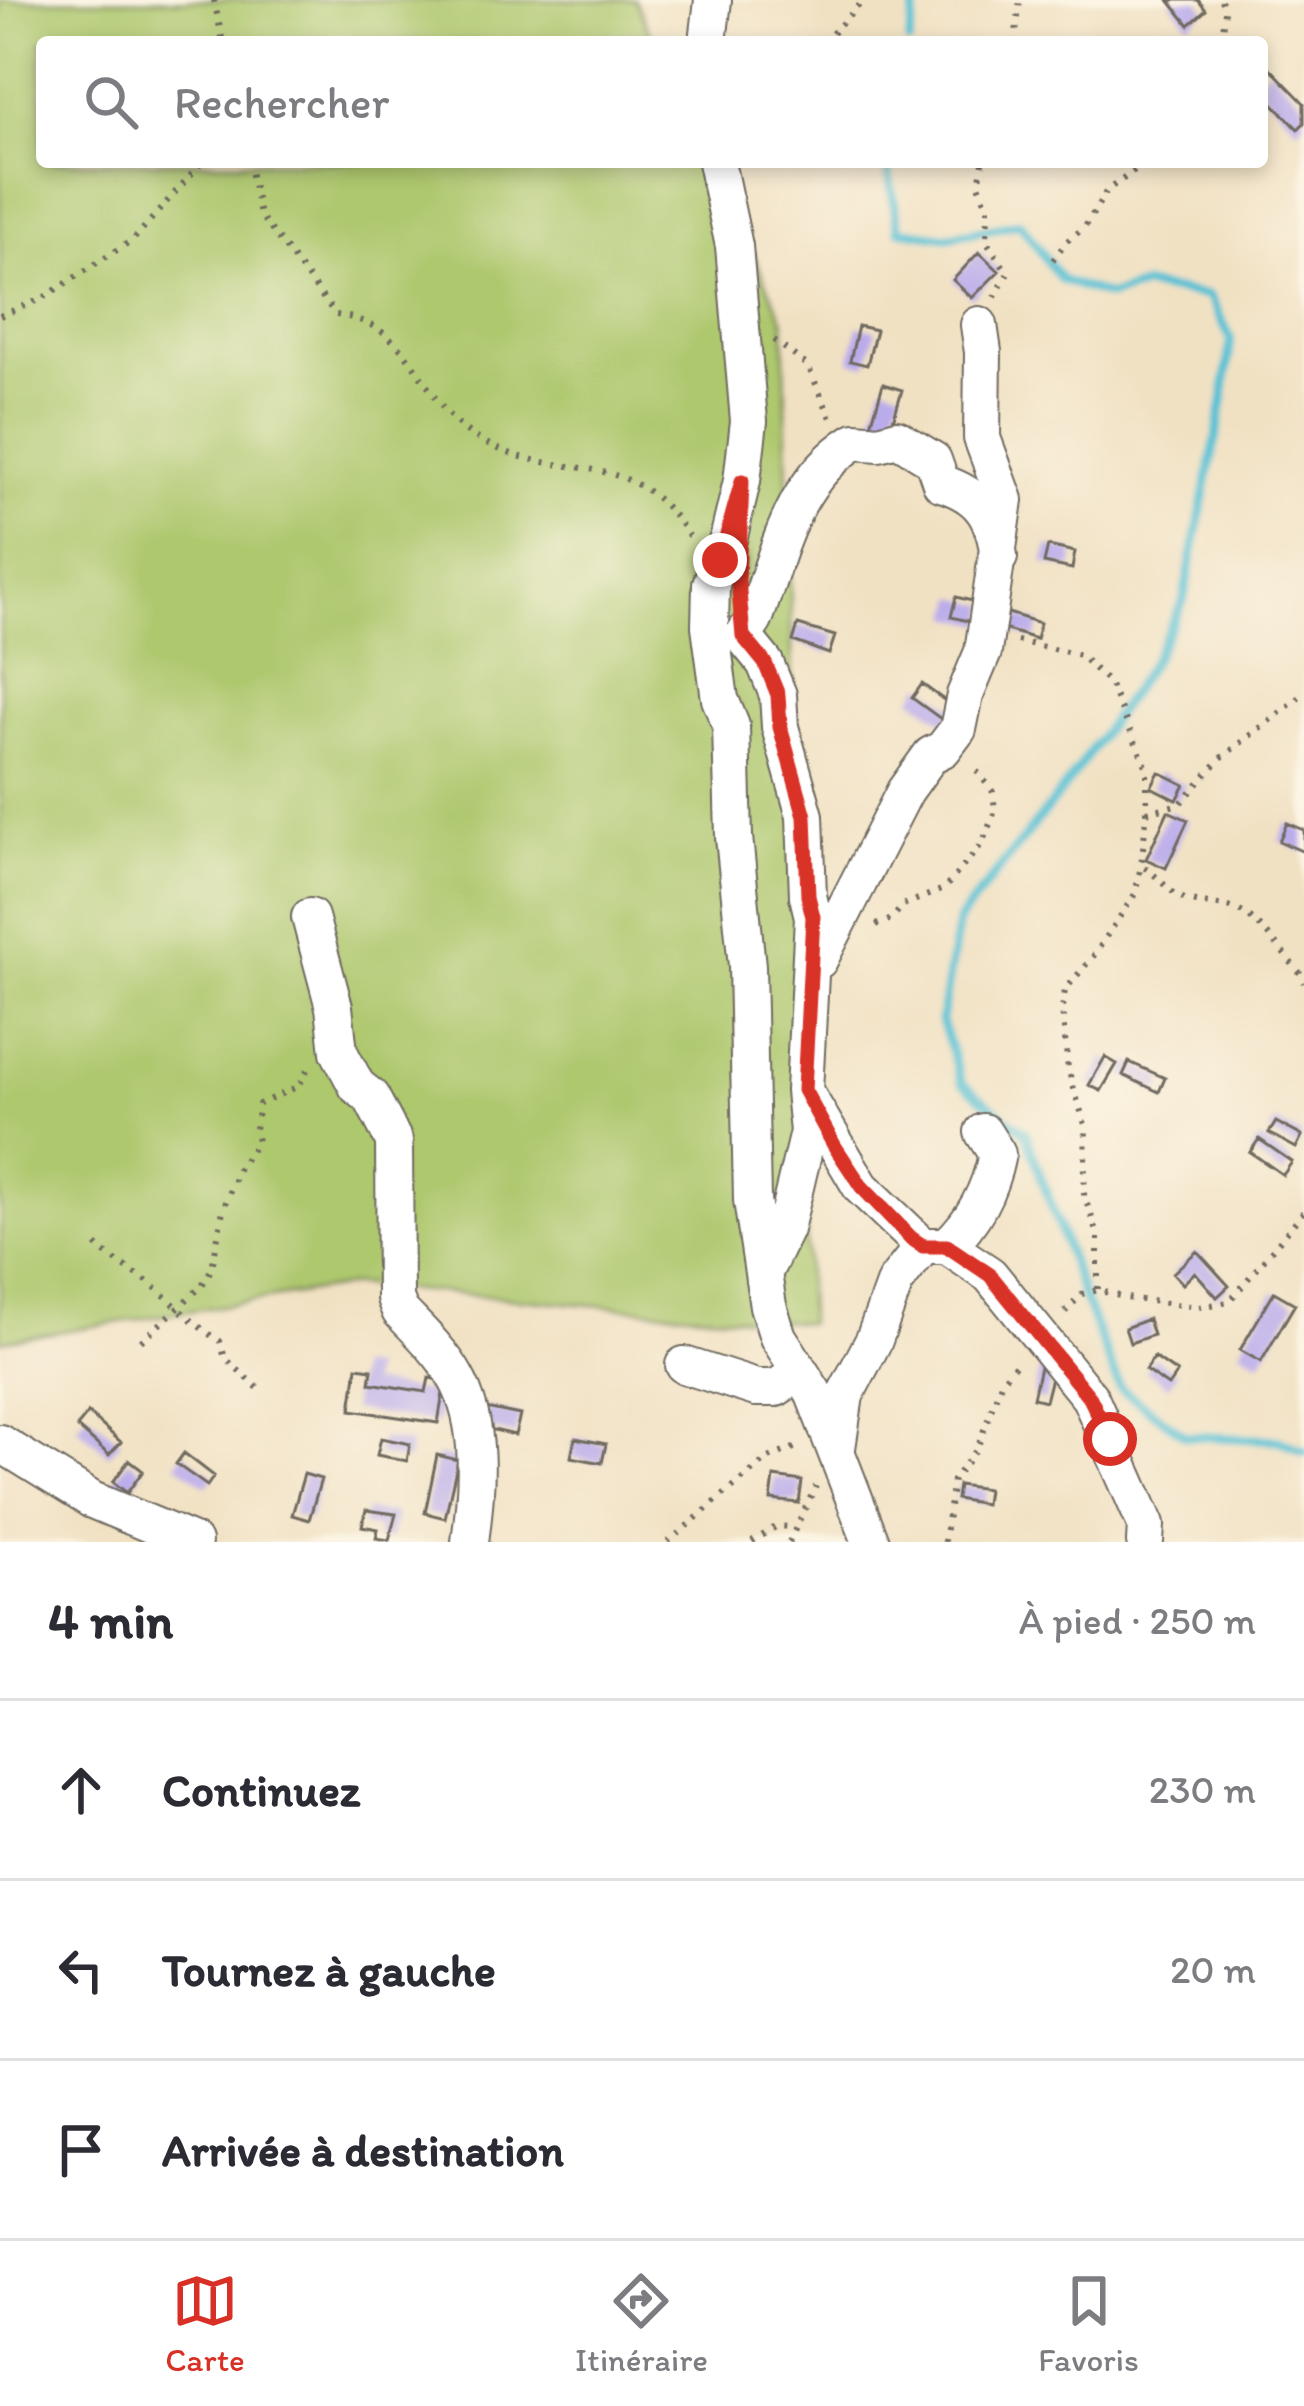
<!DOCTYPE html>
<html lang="fr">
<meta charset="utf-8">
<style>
body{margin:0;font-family:Itim,sans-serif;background:#f2f2f3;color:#2b2b33}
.stop{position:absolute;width:36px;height:36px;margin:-27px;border:9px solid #d93025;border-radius:50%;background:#fff}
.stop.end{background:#d93025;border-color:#fff;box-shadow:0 3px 12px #0008}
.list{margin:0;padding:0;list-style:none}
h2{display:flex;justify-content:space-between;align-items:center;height:156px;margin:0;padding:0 48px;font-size:51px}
h2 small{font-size:39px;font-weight:400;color:#7c7c81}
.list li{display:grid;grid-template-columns:78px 1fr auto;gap:36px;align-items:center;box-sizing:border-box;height:180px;padding:0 48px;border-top:3px solid #e1e1e2}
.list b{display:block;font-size:45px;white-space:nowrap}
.list em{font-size:39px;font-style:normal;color:#7c7c81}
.icon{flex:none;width:66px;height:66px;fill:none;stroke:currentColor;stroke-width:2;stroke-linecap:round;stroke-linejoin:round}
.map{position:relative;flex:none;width:1304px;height:1542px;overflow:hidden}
.search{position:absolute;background:#fff;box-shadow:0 6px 18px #0003;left:36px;right:36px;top:36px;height:132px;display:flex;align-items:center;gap:30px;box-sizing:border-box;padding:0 42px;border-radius:12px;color:#7c7c81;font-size:45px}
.sheet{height:696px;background:#fff}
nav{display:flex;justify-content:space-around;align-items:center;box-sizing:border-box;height:168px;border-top:3px solid #e1e1e2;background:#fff;font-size:33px;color:#7c7c81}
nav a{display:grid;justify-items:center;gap:6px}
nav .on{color:#d93025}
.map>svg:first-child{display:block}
.green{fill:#aec86e;stroke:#6c7a4c;stroke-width:3}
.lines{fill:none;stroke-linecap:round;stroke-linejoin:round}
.stream{stroke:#58c1d4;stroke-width:9}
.building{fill:#baabeb}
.minor-casing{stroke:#706b60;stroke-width:40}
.path{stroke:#706b60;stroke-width:6;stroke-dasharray:3 9;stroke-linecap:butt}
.minor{stroke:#fff;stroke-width:36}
.route{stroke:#d93025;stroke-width:15}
</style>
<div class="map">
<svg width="1304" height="1542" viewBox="0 0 1304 1542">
<rect width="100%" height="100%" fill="#fcf5e5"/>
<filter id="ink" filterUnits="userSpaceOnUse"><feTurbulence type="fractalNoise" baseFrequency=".00833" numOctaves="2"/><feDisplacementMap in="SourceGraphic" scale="24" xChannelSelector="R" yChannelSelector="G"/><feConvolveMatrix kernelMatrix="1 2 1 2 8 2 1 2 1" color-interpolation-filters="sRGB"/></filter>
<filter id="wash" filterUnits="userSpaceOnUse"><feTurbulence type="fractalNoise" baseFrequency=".004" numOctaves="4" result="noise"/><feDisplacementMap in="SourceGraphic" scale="48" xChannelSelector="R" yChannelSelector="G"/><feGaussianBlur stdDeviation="2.7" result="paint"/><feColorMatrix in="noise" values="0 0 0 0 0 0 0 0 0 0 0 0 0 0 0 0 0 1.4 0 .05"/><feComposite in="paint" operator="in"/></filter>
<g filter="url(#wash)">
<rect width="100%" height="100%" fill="#f1e1c3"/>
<path class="green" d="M0,0H635L654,42H42V162H710L784,321L808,1323L353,1285L0,1341Z"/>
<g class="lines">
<path class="stream" d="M909,42L917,0
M887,162L899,230L947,237L1020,223L1061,280L1109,296L1144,286L1209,296L1231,339L1223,402L1183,602L1152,662L1071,779L958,921L941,1021L962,1083L1026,1133L1082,1294L1120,1388L1186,1436L1279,1440L1304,1452"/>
</g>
<g id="blocks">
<path class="building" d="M1169,0H1198L1206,10L1189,25Z
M1270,68L1304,103V123L1298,129L1262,92V76Z
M979,252L999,271L972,298L953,280Z
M858,326L876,330L867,365L850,361Z
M883,384L902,390L889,434L870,428Z
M1048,546L1075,552L1072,569L1044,563Z
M956,597L988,605L984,625L951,617Z
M1008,613L1040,623L1036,639L1003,629Z
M798,625L835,636L829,654L793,641Z
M922,684L955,708L945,722L912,698Z
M1159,772L1185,785L1177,800L1151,787Z
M1168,811L1188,820L1166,868L1146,859Z
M1287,823L1304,830V852L1279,841Z
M1105,1057L1117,1064L1101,1091L1089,1085Z
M1129,1062L1165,1078L1159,1092L1123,1075Z
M1276,1122L1302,1136L1296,1148L1269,1133Z
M1259,1139L1292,1162L1283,1175L1250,1152Z
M1197,1251L1229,1286L1217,1297L1195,1272L1183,1284L1173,1273Z
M1274,1292L1295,1304L1261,1362L1240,1350Z
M1148,1319L1153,1335L1130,1343L1125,1328Z
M1154,1357L1177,1373L1168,1386L1145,1370Z
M357,1367L372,1369L370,1383L426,1392L429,1378L445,1381L438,1423L351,1410Z
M1040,1367L1053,1370L1045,1401L1033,1398Z
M486,1408L520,1415L515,1435L481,1427Z
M88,1413L121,1442L109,1455L77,1427Z
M381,1438L410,1444L407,1461L377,1455Z
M575,1438L606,1444L602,1463L571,1457Z
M184,1453L214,1476L207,1486L176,1464Z
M437,1455L458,1460L445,1518L425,1513Z
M129,1460L143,1471L127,1493L113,1482Z
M304,1474L321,1479L309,1520L292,1515Z
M774,1477L802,1481L799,1503L771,1500Z
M958,1485L987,1489L985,1504L956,1499Z
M366,1510L396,1514L389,1540L376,1538L378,1529L362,1526Z"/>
</g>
</g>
<g filter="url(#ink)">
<use href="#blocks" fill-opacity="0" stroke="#706b60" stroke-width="3"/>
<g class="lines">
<defs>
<path id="minor" d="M708,42L713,0
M716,162L734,246L749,421L742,481L729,536L711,584L710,626L720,699L731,726L734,837L747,966L752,1200L768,1306L778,1337L813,1392L871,1542
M310,917L334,1007L339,1052L357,1086L371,1097L394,1141L395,1298L400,1311C419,1331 441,1351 455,1376C483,1424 477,1490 470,1542
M819,960L905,791L931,755L943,749L958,729L965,695L983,652L1005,500L982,438L983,352L979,325
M809,1099L861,1187L923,1246H947C975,1220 990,1190 997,1154L983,1132
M947,1246L990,1275L1090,1398L1146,1525L1145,1542
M764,1272L785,1229L808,1132L804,1091L813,917L808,896L805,816L780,727L778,695L765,663L743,636L754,620C780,551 789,484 855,441L879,443L897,438L933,460L941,483C981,495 994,517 999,557
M684,1365L756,1388H776L800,1372
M0,1443L92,1500L193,1542
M837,1448L845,1395L874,1340L895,1282L923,1246"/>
</defs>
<use href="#minor" class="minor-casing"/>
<path class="path" d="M214,0L223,42
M1221,0L1225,11L1223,32L1231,42
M824,42L864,0
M1015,42L1020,0
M248,162L260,215L336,315C417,324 417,403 477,438C564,489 628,437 693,542
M983,162L979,184L988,209L987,242L1008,273L995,297
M1053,260L1067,241L1085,227L1107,190L1148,162
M0,316L43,298L134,239L202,162
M774,340L808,366L831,418
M1017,641L1080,655L1109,683L1147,768V812L1141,866C1156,873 1163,886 1177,895C1194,906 1214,902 1232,908C1258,916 1282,953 1300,973L1304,983
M1147,812L1180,804L1221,758L1304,694
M876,925L892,919L903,905L944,889L982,844L995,811L993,792L972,765
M96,1245C113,1262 133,1270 152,1285C176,1304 193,1325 220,1341L225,1358L258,1388
M1098,1289V1234L1084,1196L1086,1128L1068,1069L1062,1009L1065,990L1095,954L1135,894L1141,866
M1065,1312L1082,1294L1098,1290L1126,1298L1199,1307L1229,1302L1304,1211
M141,1341L201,1287L212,1268L223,1210L239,1167L257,1142L255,1129L259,1104L299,1086L309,1066
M668,1542L766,1459L799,1446
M752,1542L777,1526L792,1527
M789,1542L816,1486
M944,1542L953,1480L977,1449L1002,1380L1019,1361"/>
<use href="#minor" class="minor"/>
</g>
</g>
<g class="lines" filter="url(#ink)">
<path class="route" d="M720,560L742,481L738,581L743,636L765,663L778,695L780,727L805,816L808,896L813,917L804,1090L834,1145L861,1186L911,1238L923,1246H947L990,1275L1090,1398L1110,1439"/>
</g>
</svg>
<div class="stop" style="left:1110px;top:1439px"></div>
<div class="stop end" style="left:720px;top:560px"></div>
<div class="search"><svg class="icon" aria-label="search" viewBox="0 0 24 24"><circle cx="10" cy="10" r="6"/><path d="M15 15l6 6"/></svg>Rechercher</div>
</div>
<section class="sheet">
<h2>4 min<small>À pied · 250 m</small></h2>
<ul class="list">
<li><svg class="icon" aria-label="ahead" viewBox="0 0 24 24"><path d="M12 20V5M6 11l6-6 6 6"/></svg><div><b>Continuez</b></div><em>230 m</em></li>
<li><svg class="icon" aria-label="left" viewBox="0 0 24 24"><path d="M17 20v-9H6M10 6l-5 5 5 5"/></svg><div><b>Tournez à gauche</b></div><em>20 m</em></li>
<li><svg class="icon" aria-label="arrive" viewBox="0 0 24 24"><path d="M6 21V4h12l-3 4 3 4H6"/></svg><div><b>Arrivée à destination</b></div></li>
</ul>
</section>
<nav>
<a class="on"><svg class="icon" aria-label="map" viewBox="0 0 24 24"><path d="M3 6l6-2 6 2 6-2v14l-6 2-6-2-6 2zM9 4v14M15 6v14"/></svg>Carte</a>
<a><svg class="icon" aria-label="directions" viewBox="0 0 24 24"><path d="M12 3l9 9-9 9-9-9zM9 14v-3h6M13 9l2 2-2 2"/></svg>Itinéraire</a>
<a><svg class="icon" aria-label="saved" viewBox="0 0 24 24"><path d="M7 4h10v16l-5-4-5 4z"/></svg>Favoris</a>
</nav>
